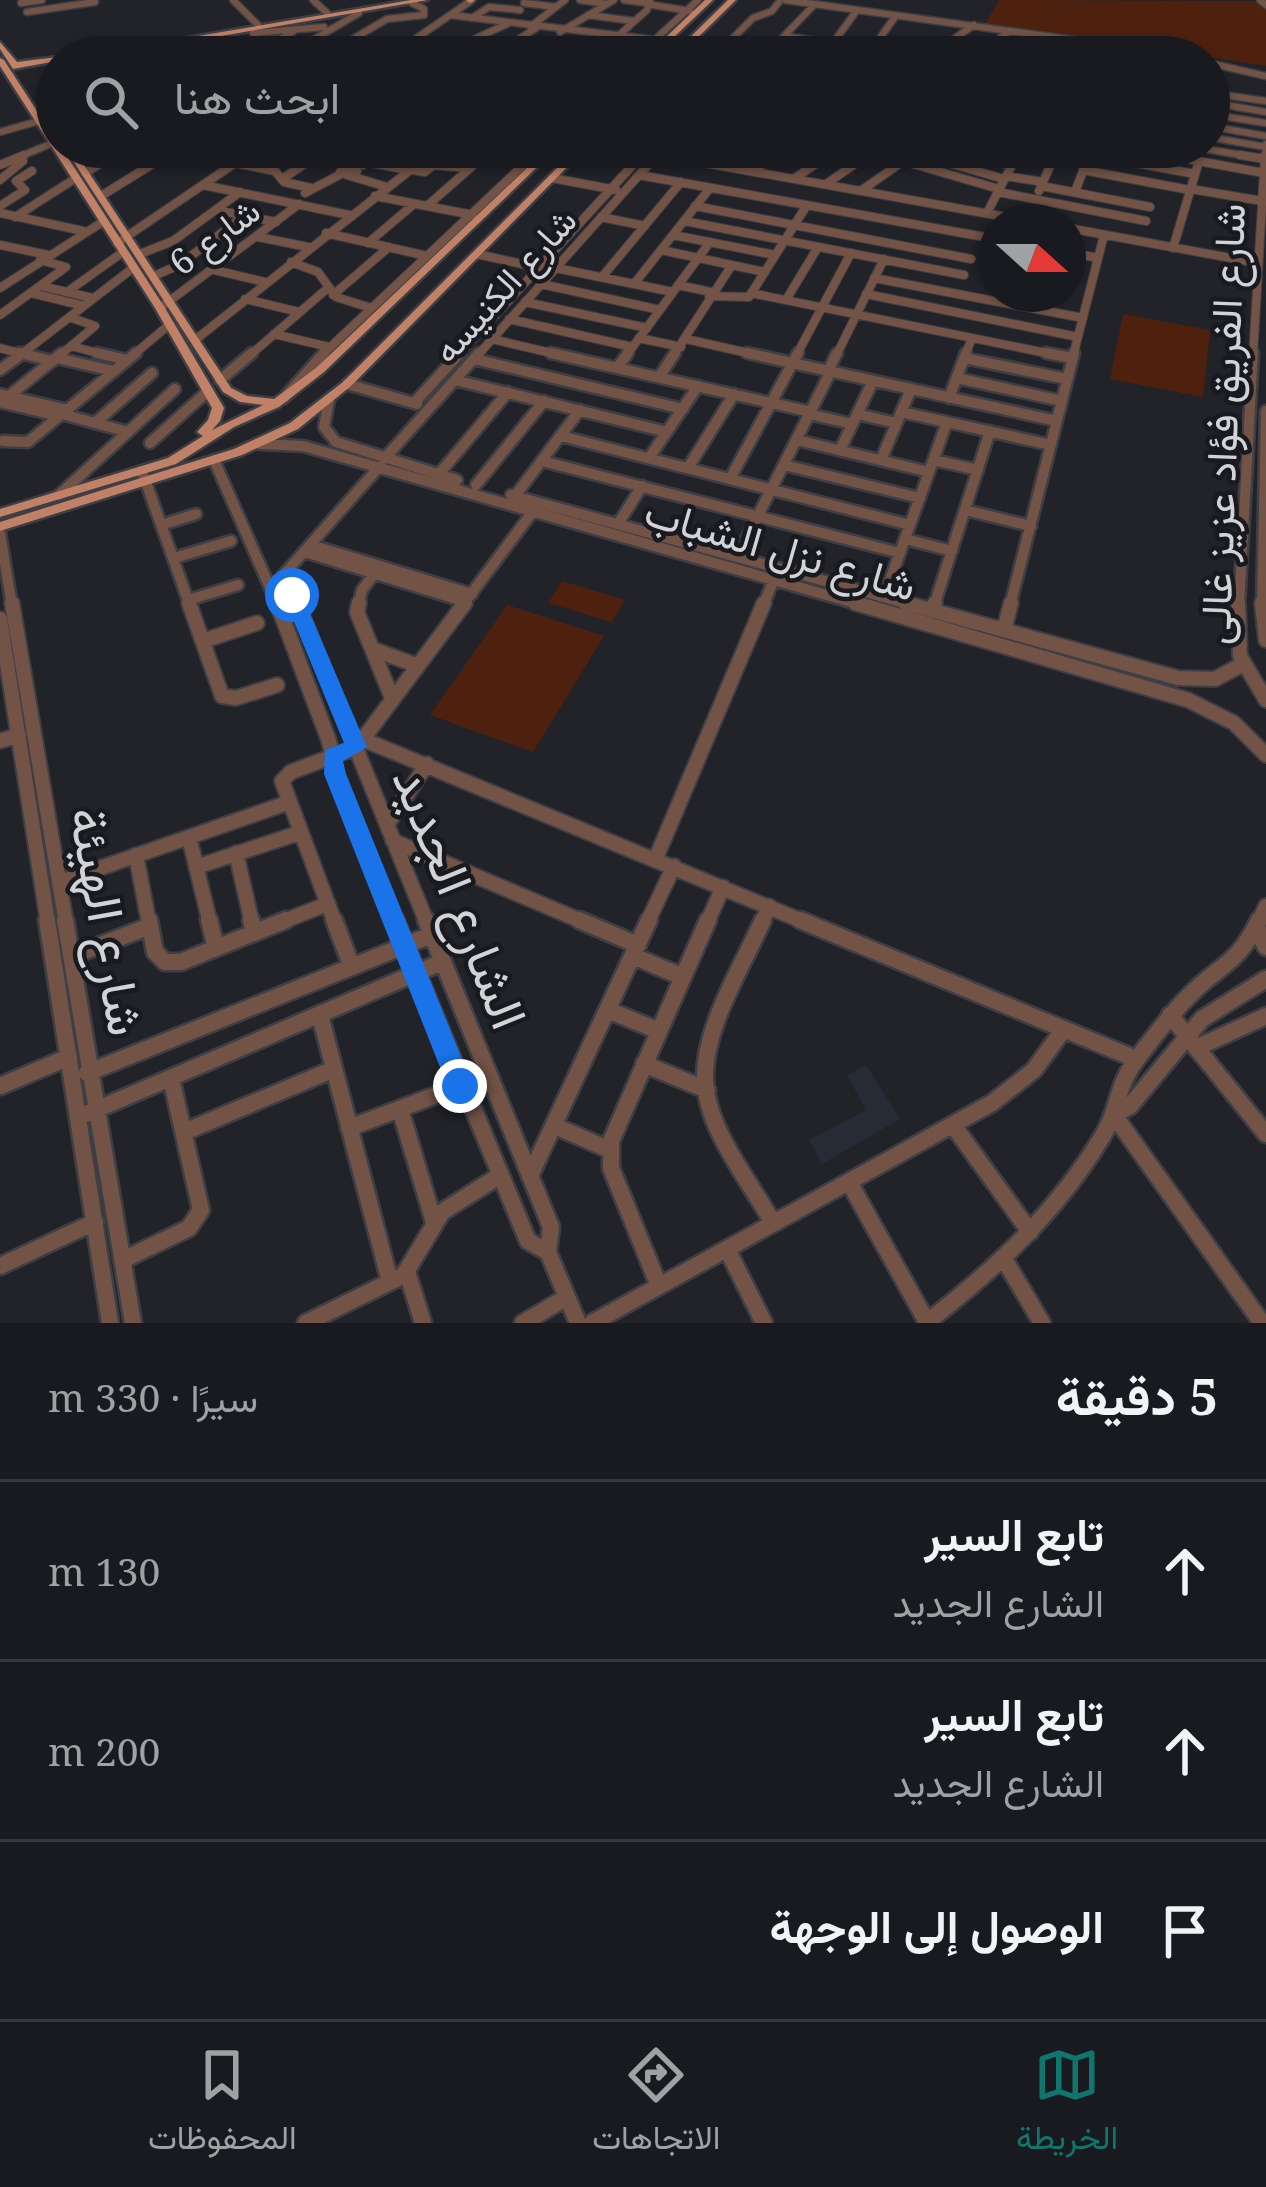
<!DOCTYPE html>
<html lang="ar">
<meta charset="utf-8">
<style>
body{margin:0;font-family:"Noto Serif",Vazirmatn,serif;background:#26272c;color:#f1f3f6;direction:rtl}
.compass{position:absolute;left:978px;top:204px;width:108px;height:108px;border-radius:50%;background:#191a1f;box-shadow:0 3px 9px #0004;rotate:111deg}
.stop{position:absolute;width:36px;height:36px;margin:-27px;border:9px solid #1a73e8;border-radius:50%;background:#fff}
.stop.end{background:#1a73e8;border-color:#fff;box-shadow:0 3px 12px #0008}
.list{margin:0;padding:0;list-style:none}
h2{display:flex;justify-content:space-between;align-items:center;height:156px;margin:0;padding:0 48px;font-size:51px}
h2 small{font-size:39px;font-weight:400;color:#9fa1a4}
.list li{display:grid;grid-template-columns:78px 1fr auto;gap:36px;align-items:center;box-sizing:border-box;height:180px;padding:0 48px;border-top:3px solid #37383d}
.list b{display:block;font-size:45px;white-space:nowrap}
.list p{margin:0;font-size:39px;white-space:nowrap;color:#9fa1a4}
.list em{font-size:39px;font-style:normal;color:#9fa1a4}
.icon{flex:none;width:66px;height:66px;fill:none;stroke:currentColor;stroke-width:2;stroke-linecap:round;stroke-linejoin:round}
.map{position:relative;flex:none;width:1266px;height:1323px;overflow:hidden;direction:ltr}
.search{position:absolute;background:#191a1f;box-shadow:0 3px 9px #0004;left:36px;right:36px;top:36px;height:132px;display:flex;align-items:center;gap:30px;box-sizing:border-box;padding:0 42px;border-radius:66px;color:#9fa1a4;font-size:45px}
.sheet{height:696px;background:#191a1f}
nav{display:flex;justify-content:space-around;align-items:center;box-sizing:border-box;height:168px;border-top:3px solid #37383d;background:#191a1f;font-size:33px;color:#9fa1a4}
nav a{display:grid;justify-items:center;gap:6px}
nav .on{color:#0f766e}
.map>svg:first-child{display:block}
.built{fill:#272b36}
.green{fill:#4e210e}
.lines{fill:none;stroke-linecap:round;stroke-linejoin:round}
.minor-far4-casing{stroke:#3d3f45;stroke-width:9}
.minor-far3-casing{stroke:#3d3f45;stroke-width:10}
.minor-far2-casing{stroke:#3d3f45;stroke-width:15}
.minor-far1-casing{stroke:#3d3f45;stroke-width:18}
.minor-casing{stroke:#3d3f45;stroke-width:21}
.major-casing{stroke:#3d3f45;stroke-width:5}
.minor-far4{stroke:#725346;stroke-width:6}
.minor-far3{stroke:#725346;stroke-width:8}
.minor-far2{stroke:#725346;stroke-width:10}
.minor-far1{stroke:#725346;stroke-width:14}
.minor{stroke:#725346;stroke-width:16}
.major{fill:#c08167;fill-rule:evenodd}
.route{fill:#1a73e8}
.labels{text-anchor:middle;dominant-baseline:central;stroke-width:9;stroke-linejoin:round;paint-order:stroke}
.far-street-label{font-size:36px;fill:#d2d3d7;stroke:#181a1f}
.street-label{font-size:42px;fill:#d2d3d7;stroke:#181a1f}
.near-street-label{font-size:51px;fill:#d2d3d7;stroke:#181a1f}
</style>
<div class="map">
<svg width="1266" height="1323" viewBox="0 0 1266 1323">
<rect width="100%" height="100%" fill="#212329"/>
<path class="built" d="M866,1065L900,1119L822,1164L809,1140L866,1110L847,1075Z"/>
<path class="green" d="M999,0L1257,1L1266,7V66L986,23Z
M1123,314L1210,330L1203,397L1110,379Z
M562,581L625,600L612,622L548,603Z
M507,605L604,636L533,752L430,715Z"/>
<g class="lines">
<defs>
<path id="minor-far4" d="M233,0L258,25
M313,0L327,13
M580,0L607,4
M624,0L647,3
M785,0L1198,57
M1260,0L1266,5
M21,3L42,0
M524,3L556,7
M647,4L690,11
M27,12L95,2
M450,15L666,41
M588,15L634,21
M472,18L489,7L520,10
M530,27L565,0
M560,32L614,0
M253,33L324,27
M618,36L647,10L650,0
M784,36L929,57
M204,42L227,47L229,55L239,57
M833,43L855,13
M509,49L549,55
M552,49L600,50
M682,49L736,57
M872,49L895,17
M1054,50L1100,57
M717,54L753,18L772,11L779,2
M181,57L208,37
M248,57L294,31
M284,57L359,13
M322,57L387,19L424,15V9L412,3
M389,57L472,0
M435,57L507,24
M491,57L536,28
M636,57L698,0
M764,57L812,7
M928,57L974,25
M974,57L1010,31
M1013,57L1035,35
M1209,63L1266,76
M1217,94L1266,101
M1209,102L1266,112
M1209,114L1266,123
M1209,126L1266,136
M0,132L39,121
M1209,137L1266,147
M281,147L317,152
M360,147L381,151
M456,147L514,158
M895,147L932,158
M945,147L982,158
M998,147L1018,153
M1195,147L1258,158
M1129,148L1182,158
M70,149L76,147
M171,152L199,158
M17,158L57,141
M110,158L127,147
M162,158L179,147
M242,158L258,147
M314,158L321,153
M372,158L386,147
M482,158L487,153
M531,158L542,147
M640,158L645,152L677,158
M654,158L663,148
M737,158L743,147
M773,158L789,147
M825,158L841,147
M864,158L879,147
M1015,158L1021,147
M1054,158L1058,148
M1088,158L1092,147
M1265,158L1266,144"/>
<path id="minor-far3" d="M185,155L225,163
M498,155L532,161
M660,155L1034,222
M921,155L1004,179
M972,155L1011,166
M1165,155L1264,173
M1240,155L1265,159
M903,161L999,189
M1125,161L1195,174
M367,162L408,170
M235,163L275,171L284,182L311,188
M424,163L431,167L425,172L407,169Z
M0,165L24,155
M363,165L376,155
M430,165L470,168
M733,166L739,155
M353,168L357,171L352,174L340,172Z
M754,170L777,155
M1083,170L1190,190
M85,173L114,155
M347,175L387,187
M639,175L996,239
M1006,176L1043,182
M552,178L616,190
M795,178L829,155
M282,179L318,155
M0,180L23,161
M826,184L868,155
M203,185L349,215
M1041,186L1150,207
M1191,189L1262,201
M862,190L905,160
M1039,191L1055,155
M998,192L1146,221
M1075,192L1089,155
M305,193L341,174
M101,196L167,155
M375,196L473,215
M0,206L25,190L16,181L32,171
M427,206L485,155
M695,206L971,259
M216,210L276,222
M0,213L83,231
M987,213L1017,155
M15,217L76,178
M601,217L645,226
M684,221L964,275
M1068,228L1258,263
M326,233L427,256
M673,235L775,255
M258,237L308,247
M117,243L247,155
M368,243L414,204
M0,245L48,255
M1173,248L1199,161
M661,250L765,272
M1068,252L1098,258
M140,254L173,241L240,192
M477,254L540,268
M291,262L318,272L336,297L371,308
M556,268L673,292
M214,270L265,282
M154,276L179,265L244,216
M602,277L681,182
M874,278L1083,318
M541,284L660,310
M634,284L710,188
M678,285L711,292
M41,286L93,298
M0,288L104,221
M67,292L123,252
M31,293L84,306
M751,293L1061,356
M866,294L1078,337
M333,295L389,247
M709,296L749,297L807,205
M245,299L299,312
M786,300L818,247
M525,302L647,328
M160,308L299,204
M0,315L66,267L40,260
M509,319L632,347
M274,334L329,347
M639,338L681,347
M492,339L564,356
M686,339L761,356
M195,340L409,171
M71,346L109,356
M0,348L31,356
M19,356L133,268
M59,356L95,326L69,317
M132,356L170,324
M249,356L329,287
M321,356L534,155
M458,356L642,155
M477,356L657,155
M626,356L710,242
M673,356L732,265
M796,356L851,253
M836,356L884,259
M965,356L972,338
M1073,356L1104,235
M1253,356L1265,155"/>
<path id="minor-far2" d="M19,353L53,361
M97,353L127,360
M551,353L811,412
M747,353L1057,421
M1046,353L1073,358
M57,358L113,371
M964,358L1067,379
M474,359L683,409
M617,368L628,353
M0,370L23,353
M828,371L837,353
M659,377L675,353
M957,378L1062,401
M220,380L252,353
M455,380L667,432
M347,384L417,404
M0,394L68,410
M9,396L62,353
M284,398L324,353
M949,398L966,353
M329,400L324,427L336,442L457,480
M0,402L59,416
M414,403L460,353
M901,412L1051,445
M62,414L128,432
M809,414L852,424
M857,414L896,423
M95,423L152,373
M561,436L910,525
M797,440L929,472
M3,441L28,442L136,353
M150,443L208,391
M260,444L303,446L865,606
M840,450L873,381
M649,458L698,386
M384,459L479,353
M214,460L278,606
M881,460L911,389
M934,460L978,470
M542,461L900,553
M784,465L920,498
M688,468L734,394
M142,471L190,606
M439,474L508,392
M730,479L798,353
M476,485L544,401
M59,495L175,389
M511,495L916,606
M515,496L580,410
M965,510L1031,526
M618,524L642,486
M161,525L196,514
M0,533L12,606
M905,539L952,551
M311,545L472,594
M305,552L466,602
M737,557L831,371
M174,558L231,541
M271,589L379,467
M273,593L294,596L298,606
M884,597L947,422
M188,600L238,585
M358,606L362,590L378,569
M462,606L534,510
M763,606L774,579
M934,606L990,431
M1010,606L1074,353
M1239,606L1253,353
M1262,606L1266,411"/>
<path id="minor-far1" d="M12,603L66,923
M189,603L222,696L236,698L277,685
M277,603L329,741L338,782L396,923
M297,603L427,923
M359,603L357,612L392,698
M855,603L1188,700L1234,723L1266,755
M905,603L1178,678L1215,679L1243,664
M1238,603L1240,656L1266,700
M1262,603L1266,640
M932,611L935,603
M0,619L48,923
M1004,630L1011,603
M203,641L257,623
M372,649L416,665
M362,739L807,923
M0,741L19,735
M387,825L427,764
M189,837L210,923
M393,841L586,923
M236,853L252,923
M136,855L149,923
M656,858L764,603
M196,867L299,833
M60,882L287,803
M279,923L327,904
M335,923L282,781L291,772L357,747L465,603
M647,923L674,866
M707,923L723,887
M762,923L769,906
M1258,923L1266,906"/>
<path id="minor" d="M47,920L110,1323
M65,920L133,1323
M149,920L155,952L165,962H181L286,920
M209,920L216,948
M251,920L254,933
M334,920L352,967
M395,920L528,1241L548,1252
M426,920L551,1227L548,1252L578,1323
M579,920L638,945
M763,920C742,967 704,1027 705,1079C706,1129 750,1181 773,1223
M800,920L1136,1059
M1258,930L1266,947
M72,956L150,926
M633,956L683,977
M608,1010L659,1031
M320,1015L390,1282
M1170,1015L1266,1134
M1196,1048L1266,1016
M644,1064L707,1090
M87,1073L431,935
M0,1086L69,1057
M400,1109L434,1222
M1114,1115L1262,1323
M1114,1115L1130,1106L1202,1019L1266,979
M79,1117L442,962
M953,1125L1030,1232
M555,1126L610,1150
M349,1128L460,1086
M184,1132L334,1069
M530,1176L649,920
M849,1182L927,1322
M727,1249L764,1323
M1004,1259L1042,1323
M123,1260L189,1228L201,1210L171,1078
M0,1266L95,1222
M407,1272L423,1323
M659,1286L611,1168V1141L708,920
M306,1323L404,1275L442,1212L499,1176
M523,1323L567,1297
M592,1323L992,1103L1034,1070L1064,1029
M926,1323C994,1270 1057,1212 1102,1137C1121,1107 1114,1088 1139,1056C1154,1037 1169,1016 1186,999C1218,964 1236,968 1259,920"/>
<path id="major" d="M411,0H428L100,57H63L94,50L97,53Z
M466,0H474V1L470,3Z
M705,0H713L653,57H645Z
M728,0H736L678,57H670Z
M0,42L17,62L57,57H58L57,61L13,69L0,49Z
M0,58L4,60L57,142V147H61L165,308L224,408L220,421L212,430L263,405L240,402L223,392L68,153L69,151L76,153L231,388L247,396L274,399L316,368L549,147H558L324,372L279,407L234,427L176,464L0,517V509L168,458L203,436L197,432L208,420L212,408L155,308L0,66Z
M578,147H587L351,386L298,429L242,455L0,531V522L234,449L290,423L343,382Z"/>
</defs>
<use href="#minor-far4" class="minor-far4-casing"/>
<use href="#minor-far3" class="minor-far3-casing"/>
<use href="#minor-far2" class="minor-far2-casing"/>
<use href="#minor-far1" class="minor-far1-casing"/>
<use href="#minor" class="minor-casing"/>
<use href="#major" class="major-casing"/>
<use href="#minor-far4" class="minor-far4"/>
<use href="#minor-far3" class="minor-far3"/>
<use href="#minor-far2" class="minor-far2"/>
<use href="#minor-far1" class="minor-far1"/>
<use href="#minor" class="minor"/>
<use href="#major" class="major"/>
</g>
<path class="route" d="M292,588L302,595L367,747L343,761L346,774L473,1086L469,1095L460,1099L451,1095L324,774L325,750L344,743L283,595Z"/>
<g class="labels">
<g class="far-street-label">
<text transform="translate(214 236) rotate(-37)">شارع 6</text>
<text transform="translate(504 285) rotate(-48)">شارع الكنيسه</text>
</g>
<g class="street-label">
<text transform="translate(1221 424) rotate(-88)">شارع الفريق فؤاد عزيز غالى</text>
<text transform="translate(781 547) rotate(16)">شارع نزل الشباب</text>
</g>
<g class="near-street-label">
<text transform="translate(462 897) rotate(68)">الشارع الجديد</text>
<text transform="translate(109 921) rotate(80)">شارع الهيئة</text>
</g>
</g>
</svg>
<svg class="compass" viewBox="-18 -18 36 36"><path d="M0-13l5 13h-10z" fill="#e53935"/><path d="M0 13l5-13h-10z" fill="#9fa1a4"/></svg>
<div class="stop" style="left:292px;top:595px"></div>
<div class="stop end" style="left:460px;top:1086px"></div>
<div class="search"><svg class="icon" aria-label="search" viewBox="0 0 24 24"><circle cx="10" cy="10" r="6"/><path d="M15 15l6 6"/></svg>ابحث هنا</div>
</div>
<section class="sheet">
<h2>5 دقيقة<small>سيرًا · 330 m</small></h2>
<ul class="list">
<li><svg class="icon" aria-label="ahead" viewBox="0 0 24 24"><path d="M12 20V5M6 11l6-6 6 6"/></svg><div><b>تابع السير</b><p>الشارع الجديد</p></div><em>130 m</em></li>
<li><svg class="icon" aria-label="ahead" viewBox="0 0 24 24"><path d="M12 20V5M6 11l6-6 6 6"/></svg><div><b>تابع السير</b><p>الشارع الجديد</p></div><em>200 m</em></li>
<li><svg class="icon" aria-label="arrive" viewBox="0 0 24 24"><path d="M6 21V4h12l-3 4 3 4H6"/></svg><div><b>الوصول إلى الوجهة</b></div></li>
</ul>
</section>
<nav>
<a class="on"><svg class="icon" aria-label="map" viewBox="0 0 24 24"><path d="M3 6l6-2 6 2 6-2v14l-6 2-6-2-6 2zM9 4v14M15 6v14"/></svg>الخريطة</a>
<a><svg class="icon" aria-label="directions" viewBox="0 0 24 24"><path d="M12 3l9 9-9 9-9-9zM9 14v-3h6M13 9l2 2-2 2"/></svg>الاتجاهات</a>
<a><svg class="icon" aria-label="saved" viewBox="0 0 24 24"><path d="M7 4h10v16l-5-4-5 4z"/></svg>المحفوظات</a>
</nav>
